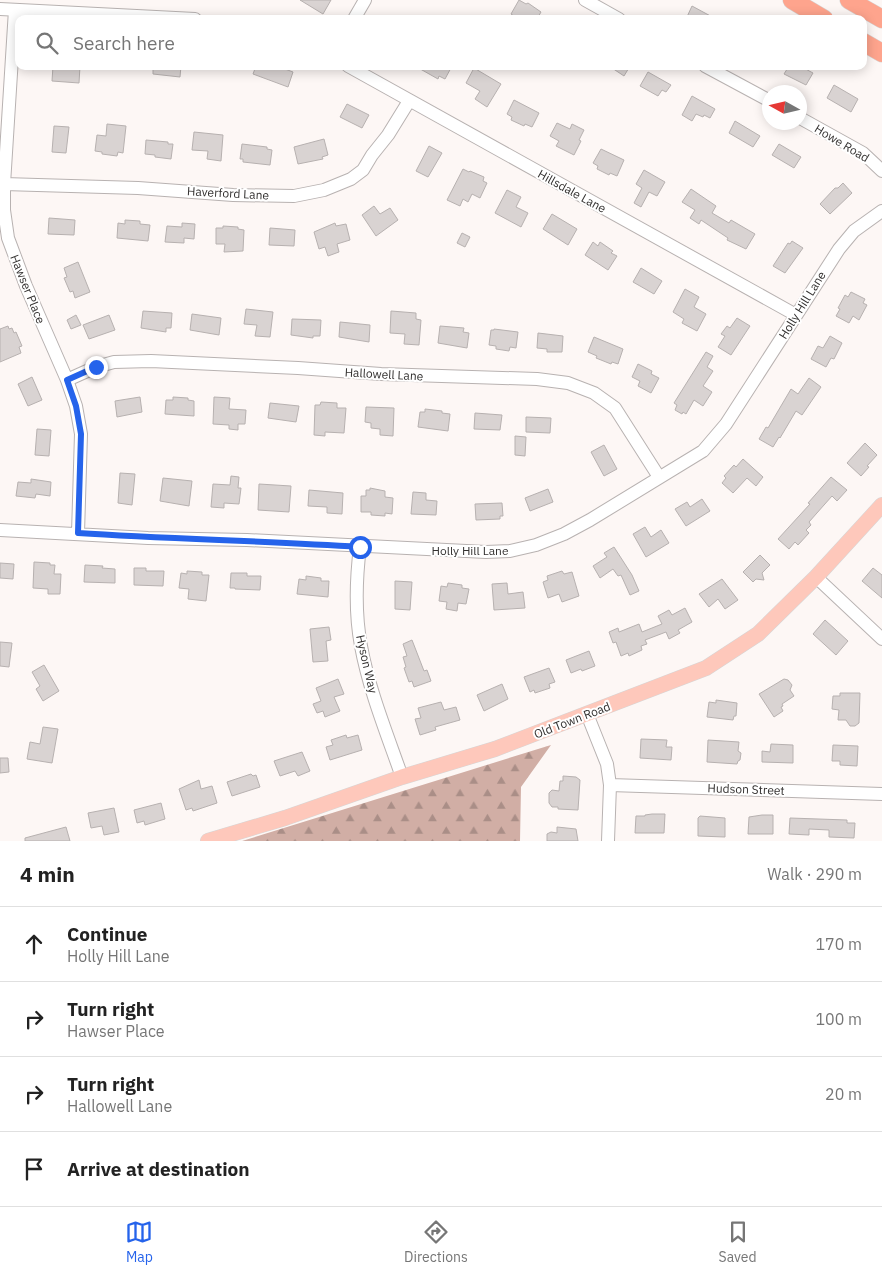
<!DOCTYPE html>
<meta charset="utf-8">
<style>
body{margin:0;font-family:"IBM Plex Sans",sans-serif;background:#f6f6f6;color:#222}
.compass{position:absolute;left:762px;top:85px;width:45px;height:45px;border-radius:50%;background:#fff;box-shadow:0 2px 12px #0003;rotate:278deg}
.stop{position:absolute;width:15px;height:15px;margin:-11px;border:4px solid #2563eb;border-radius:50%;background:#fff}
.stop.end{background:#2563eb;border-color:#fff;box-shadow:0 1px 5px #0008}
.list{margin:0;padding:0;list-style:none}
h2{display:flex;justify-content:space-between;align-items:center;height:65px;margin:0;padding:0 20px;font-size:21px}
h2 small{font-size:16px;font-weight:400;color:#767676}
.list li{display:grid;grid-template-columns:32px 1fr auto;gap:15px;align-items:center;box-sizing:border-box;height:75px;padding:0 20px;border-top:1px solid #e0e0e0}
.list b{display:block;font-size:19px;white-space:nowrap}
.list p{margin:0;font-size:16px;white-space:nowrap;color:#767676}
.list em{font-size:16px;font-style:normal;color:#767676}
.icon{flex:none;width:28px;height:28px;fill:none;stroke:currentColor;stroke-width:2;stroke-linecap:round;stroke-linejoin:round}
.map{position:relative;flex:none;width:882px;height:841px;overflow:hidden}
.search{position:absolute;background:#fff;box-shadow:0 2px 12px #0003;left:15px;right:15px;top:15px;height:55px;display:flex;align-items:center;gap:12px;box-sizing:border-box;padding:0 18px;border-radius:10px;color:#767676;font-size:19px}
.sheet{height:365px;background:#fff}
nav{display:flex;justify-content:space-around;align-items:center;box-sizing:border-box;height:70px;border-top:1px solid #e0e0e0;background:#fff;font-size:14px;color:#767676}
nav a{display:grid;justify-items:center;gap:2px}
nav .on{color:#2563eb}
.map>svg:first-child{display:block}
.forest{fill:url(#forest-firs)}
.building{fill:#d9d3d2;stroke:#b7b1b0}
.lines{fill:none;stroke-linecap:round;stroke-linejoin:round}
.minor-casing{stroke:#b8b2b1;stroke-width:14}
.major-casing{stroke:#d6d6d6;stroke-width:16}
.highway-casing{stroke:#d6d6d6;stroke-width:19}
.minor{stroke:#fff;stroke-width:12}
.major{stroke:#fec8bb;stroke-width:15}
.highway{stroke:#fea48d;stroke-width:18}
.route{stroke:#2563eb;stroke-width:6}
.labels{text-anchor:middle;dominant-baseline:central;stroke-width:4;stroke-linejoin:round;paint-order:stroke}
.street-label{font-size:12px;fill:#333130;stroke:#fff}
</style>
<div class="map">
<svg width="882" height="841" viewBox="0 0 882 841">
<defs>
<pattern id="forest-firs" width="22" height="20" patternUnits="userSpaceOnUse" patternTransform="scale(1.25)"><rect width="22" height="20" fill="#d1aea5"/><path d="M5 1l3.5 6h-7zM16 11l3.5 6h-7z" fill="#aa8e87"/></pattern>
</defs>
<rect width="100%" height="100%" fill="#fdf7f5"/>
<path class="forest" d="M551,745L521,787L520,841H242Z"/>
<path class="building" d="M300,0H331L323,14Z
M519,0L526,4L528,3L541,12L537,19H518L511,14Z
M692,6L716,19H686Z
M53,66H80L79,83L52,81Z
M153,66H181L180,77L153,74Z
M256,66H277L293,72L288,87L253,74Z
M415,66H452L445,79L439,76L438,79Z
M609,66H630L624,76Z
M789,66H800L813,73L806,85L784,74Z
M474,68L501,84L487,107L475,99L480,91L466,83Z
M648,72L671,85L666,92L662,90L658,96L640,86Z
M834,85L858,99L851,112L827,98Z
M692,96L715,109L710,118L704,115L703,117L696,114L692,121L682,115Z
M514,100L539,113L532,127L525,124L524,126L511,120L512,117L507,114Z
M347,104L369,115L362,128L340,117Z
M735,121L760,136L753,147L729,133Z
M557,123L570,129L572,124L584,130L579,140L581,141L574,155L556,146L559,141L550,136Z
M107,124L126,126L123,153L118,152L117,156L102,154V152L95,151L97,135L106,136Z
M54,126L69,127L66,153L52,152Z
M194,132L223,135L221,161L207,159L208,151L192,150Z
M324,139L328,155L322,157L323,159L298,164L294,147Z
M146,140L168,142V144H173L171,159L155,157V155L145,154Z
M242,144L267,147V149L272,150L270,165L243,162V159H240Z
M779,144L801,157L794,168L772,155Z
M429,146L442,153L428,177L416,171Z
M601,149L624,160L617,176L610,173L609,175L597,169L598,166L593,163Z
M463,169L469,172L470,171L484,177L483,181L487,183L480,198L472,194L468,202L463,199L460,206L447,200Z
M644,170L665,182L657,196L649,192L641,207L634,203L642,188L636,184Z
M843,183L852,193L830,214L820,204L835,188H838Z
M691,189L716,206L712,213L729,223L731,220L755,234L746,249L727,240L728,238L701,220L699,224L690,218L695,210L682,202Z
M507,190L521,197L516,207L528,213L521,227L495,213Z
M374,206L380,214L390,208L398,220L376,236L362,215Z
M552,214L577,229L568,245L543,229Z
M49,218L75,220L74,235L48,234Z
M125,220L140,221V224L150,225L148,241L117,238L118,223L125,224Z
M182,223L195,224L194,239L184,238V243L165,242L167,226L182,227Z
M335,223L336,226L346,224L350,240L337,244L339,252L328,256L325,247L319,249L314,232Z
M223,226L238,227V229L244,230L243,251L224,252L225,244H216V228H223Z
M270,228L295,230L294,246L269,245Z
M462,233L470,237L465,247L457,243Z
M792,241L803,248L785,273L773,266L788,243L790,244Z
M593,242L598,246L600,242L613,251L611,253L617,256L608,270L585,255Z
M78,262L90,292L75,298L73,291L70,292L64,278L67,277L64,268Z
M641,268L662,281L654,294L633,282Z
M685,289L699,297L694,307L706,314L697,331L682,323L684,319L673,312Z
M851,292L865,299L863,303L867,305L859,320L853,316L849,323L836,316L840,309L838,308L845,295L848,297Z
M246,309L273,312L270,337L255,336L257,325L244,324Z
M143,311L172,313L171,328H166V332L141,328Z
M391,311L416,313V319L421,320L419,345L404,344L405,334L390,333Z
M192,314L221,318L219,335L190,330Z
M76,315L81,325L71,329L67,320Z
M109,315L115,330L89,339L83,325Z
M737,318L750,326L731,355L718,347L725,336L721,334L727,326L730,328Z
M292,319L321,320L320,336H313V338L291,335Z
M340,322L370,325L369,342L339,337Z
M8,326L9,329L12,328L14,333L16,332L22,346L19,347L21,353L0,362V329Z
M440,326L464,328L463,332L469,333L467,348L438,343Z
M494,329L518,332L516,348L510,347L509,351L496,349V346L489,345L491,330H494Z
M538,333L563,336L562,352H547V349L537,348Z
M830,336L842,343L834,359L831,358L826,367L811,359L818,346L823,348Z
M594,337L623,349L618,364L612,362L611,364L596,358L597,356L588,352Z
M706,352L713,356L707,367L713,371L703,386L712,392L703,406L694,400L686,414L683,412L682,414L675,410L677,405L674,403Z
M638,364L652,371L651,374L659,378L651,393L638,386L640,381L632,377Z
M32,377L42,400L28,406L18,384Z
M809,378L821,387L802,415L796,411L780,438L779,437L773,447L759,439L766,427L768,428L791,389L798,394Z
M140,397L142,412L117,417L115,401Z
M173,397L188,398V400L194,401V416L165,414L166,400H173Z
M214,397L230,398L229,409L246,410L245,424H238V430L229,429V425L213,424Z
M321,402L337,403V408H346L344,433L325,432V436L314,435L315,405H320Z
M270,403L299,406L296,422L268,418Z
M366,407L394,408L393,436L380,435V429L371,428V423L365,422Z
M425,409L442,411V413L450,414L448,431L418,427L420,412H425Z
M475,413L502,415L500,430L474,429Z
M526,417L551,418L550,433L526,432Z
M37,429L51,430L49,456L35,455Z
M515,436L526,437L525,456L515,455Z
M865,443L877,455L867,466L869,467L861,476L847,463Z
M604,445L617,469L604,476L591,452Z
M743,459L763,477L756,486L747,478L733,493L722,483L726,478L724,476L734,465L736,467Z
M120,473L135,474L132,505L118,503Z
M231,476L239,477L238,488H241L239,504L224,503V508L211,507L213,484L230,485Z
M831,477L847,490L837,501L832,496L809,522L811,525L806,530L809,533L798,545L795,542L789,549L778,539L810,504L808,503Z
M163,478L192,481L189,506L160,501Z
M31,479L51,482L50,496L36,494L35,498L16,496L18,482L31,483Z
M259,484L291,486L289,512L258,510Z
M370,488L385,491V497L393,498L392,514L385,513V516L371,515V512H361V496H366V490H370Z
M548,489L553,502L530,511L525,498Z
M309,490L343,493L342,514L327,513V507L308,506Z
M413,492L426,493V500L437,501L436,515L411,514Z
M702,499L710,511L686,526L675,509L687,502L690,507Z
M502,503L503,516H500V519L476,520L475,504Z
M645,527L651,537L661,530L669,543L646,557L633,534Z
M614,547L632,575L639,591L630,595L621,575L618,576L613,569L600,578L593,566L607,557L604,553Z
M760,555L770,565L762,573L764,580L756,579L753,582L743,572Z
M34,562L50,563V565H55L54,574H61L60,594H48V589L33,588Z
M0,563L14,564L13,579L0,578Z
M85,565L103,566L102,568L115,569V583L84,582Z
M134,568H146V571H164L163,586L134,585Z
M873,568L882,575V598L862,581Z
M187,571L202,572V575H209L206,601L188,599L189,589L179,588L181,573L187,574Z
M562,571L564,574L572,572L579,596L562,602L559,594L548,598L543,582L548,580L547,576Z
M231,573H247V576H261L260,590L235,589V588H230Z
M306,576L321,578V581H329L328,597L297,594L299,579L306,580Z
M722,579L738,600L725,609L718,599L709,607L699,594Z
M395,581L412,582L410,610L395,609Z
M448,583L462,585V588L469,589L466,604L458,603L457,611L446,609L447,602L439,601L441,586L447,587Z
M507,583L508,594L523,592L525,608L494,610L492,584Z
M685,608L692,622L678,630L680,633L669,639L666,632L645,640L647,644L641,646L642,650L629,656L628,653L621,656L616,642L613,643L609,632L618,628L619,632L639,624L642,632L662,624L658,616L669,610L672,615Z
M825,620L848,641L836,655L813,634Z
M329,627L331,640L326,641L328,661L313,662L310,629Z
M412,640L424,671L427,670L431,681L414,687L412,681L409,682L404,668L406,667L403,657L407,656L403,644Z
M0,642L12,643L9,667L0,666Z
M589,651L595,666L582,671L581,669L571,673L566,660Z
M44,665L59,691L43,701L36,689L40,686L32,672Z
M549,668L555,682L549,684L550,688L535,693L534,690L530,692L524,677Z
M338,679L344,694L334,697L340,711L325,717L323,711L317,713L313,704L321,701L316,688Z
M784,679L788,680L792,685L790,690L794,696L782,704L783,706L781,707L783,711L774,717L759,694Z
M502,684L508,699L484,711L477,695Z
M840,693H860L859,723L855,726H850L846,720H838L839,710L832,709L833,696H840Z
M716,700L737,703L736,716H734L733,720L707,717L709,702L716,703Z
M441,702L444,710L456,707L460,720L435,727L436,730L420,735L415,719L421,718L418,708Z
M43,727L58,729L52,763L27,759L30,742L40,744Z
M346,735L347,738L358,735L362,750L330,760L326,747L333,745L331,740Z
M641,739L667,740L666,747H672L671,760L640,758Z
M708,740L739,742L738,751L741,753L740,760L738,761L737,764L707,762Z
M771,744L793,745V763L762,762V751L770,752Z
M833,745L858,746L857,766L840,765V761H832Z
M302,752L310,771L298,776L295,771L280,776L274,761Z
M0,758H8L9,772L0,773Z
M251,774L253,776L256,775L260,787L232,796L227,782Z
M563,776L576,777L580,780L578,810L558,809V807H552L549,803V793L552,790L559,791L560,781H563Z
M199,780L201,789L212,786L217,803L193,811L192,808L186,810L179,789Z
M161,803L165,819L145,825L144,821L137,823L134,810Z
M114,808L119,832L104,835L102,826L91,828L88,813Z
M652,814H665L664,833H635L636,816H645V815Z
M762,815H773V834H748L749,817Z
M700,816L725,818V837L698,836V818Z
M790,818L847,820V823H855L854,838L829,837V830L809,829V835L789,834Z
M66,827L70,841H25V838Z
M557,827L576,829L578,841H547V834L551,832L557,833Z"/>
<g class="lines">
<defs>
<path id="minor" d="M585,0L619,19
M0,9L195,19
M15,10L4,184V210L8,238L26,286L67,380L76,406L81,434L78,533
M354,19L365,0
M348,66L796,315
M705,66L770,101
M800,118L863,153L882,171
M4,184L138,188L233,195L294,196L324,190L351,179L363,170L372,155L388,135L409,101
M67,380L96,367L114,362L151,361L298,368L381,374L537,379L568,383L594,393L615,408L659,477
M0,530L148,538L247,540L486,552L510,551L536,545L564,534L590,520L703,451L726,424L839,249L854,231L882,211
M360,547C356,579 355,614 361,646C369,690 387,734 402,777
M816,577L882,639
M587,714L607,764L610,785L608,841
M610,785L882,794"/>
<path id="major" d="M208,841L285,818L402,777L495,749L706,668L758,634L816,577L882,505"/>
<path id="highway" d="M792,0L824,19
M849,0L882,19
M863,42L882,53"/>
</defs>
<use href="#minor" class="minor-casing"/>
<use href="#major" class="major-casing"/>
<use href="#highway" class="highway-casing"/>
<use href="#minor" class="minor"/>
<use href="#major" class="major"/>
<use href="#highway" class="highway"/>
</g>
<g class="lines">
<path class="route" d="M96,367L67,380L76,406L81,434L78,533C172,539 266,541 360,547"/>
</g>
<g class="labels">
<g class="street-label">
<text transform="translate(842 143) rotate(31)">Howe Road</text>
<text transform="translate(572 191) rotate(29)">Hillsdale Lane</text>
<text transform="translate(228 193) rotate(3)">Haverford Lane</text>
<text transform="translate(28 289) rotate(68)">Hawser Place</text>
<text transform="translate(802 305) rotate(-58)">Holly Hill Lane</text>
<text transform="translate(384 374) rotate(3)">Hallowell Lane</text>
<text x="470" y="550">Holly Hill Lane</text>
<text transform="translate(367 664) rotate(77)">Hyson Way</text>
<text transform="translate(572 720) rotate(-21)">Old Town Road</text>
<text transform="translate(746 789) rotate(2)">Hudson Street</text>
</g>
</g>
</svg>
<svg class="compass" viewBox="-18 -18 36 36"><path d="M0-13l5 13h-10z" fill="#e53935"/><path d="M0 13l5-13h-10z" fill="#767676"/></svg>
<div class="stop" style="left:360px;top:547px"></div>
<div class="stop end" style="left:96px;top:367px"></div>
<div class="search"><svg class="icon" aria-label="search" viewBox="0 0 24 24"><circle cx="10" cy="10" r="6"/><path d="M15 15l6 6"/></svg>Search here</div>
</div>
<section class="sheet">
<h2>4 min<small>Walk · 290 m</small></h2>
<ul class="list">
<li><svg class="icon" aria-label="ahead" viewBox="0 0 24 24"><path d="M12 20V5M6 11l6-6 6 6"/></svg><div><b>Continue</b><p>Holly Hill Lane</p></div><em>170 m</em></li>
<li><svg class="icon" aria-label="right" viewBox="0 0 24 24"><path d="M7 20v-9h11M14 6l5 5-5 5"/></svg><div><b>Turn right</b><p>Hawser Place</p></div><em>100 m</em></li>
<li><svg class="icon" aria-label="right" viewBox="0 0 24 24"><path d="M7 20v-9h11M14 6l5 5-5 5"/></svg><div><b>Turn right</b><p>Hallowell Lane</p></div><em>20 m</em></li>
<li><svg class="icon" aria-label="arrive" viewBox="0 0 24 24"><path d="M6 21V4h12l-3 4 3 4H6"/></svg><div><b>Arrive at destination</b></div></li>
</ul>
</section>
<nav>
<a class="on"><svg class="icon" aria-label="map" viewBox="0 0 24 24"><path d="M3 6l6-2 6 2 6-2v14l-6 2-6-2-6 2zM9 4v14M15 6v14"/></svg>Map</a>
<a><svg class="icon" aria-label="directions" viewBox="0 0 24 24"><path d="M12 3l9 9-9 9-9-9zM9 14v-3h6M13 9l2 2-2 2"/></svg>Directions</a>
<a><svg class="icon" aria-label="saved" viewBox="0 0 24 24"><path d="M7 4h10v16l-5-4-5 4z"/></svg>Saved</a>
</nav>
